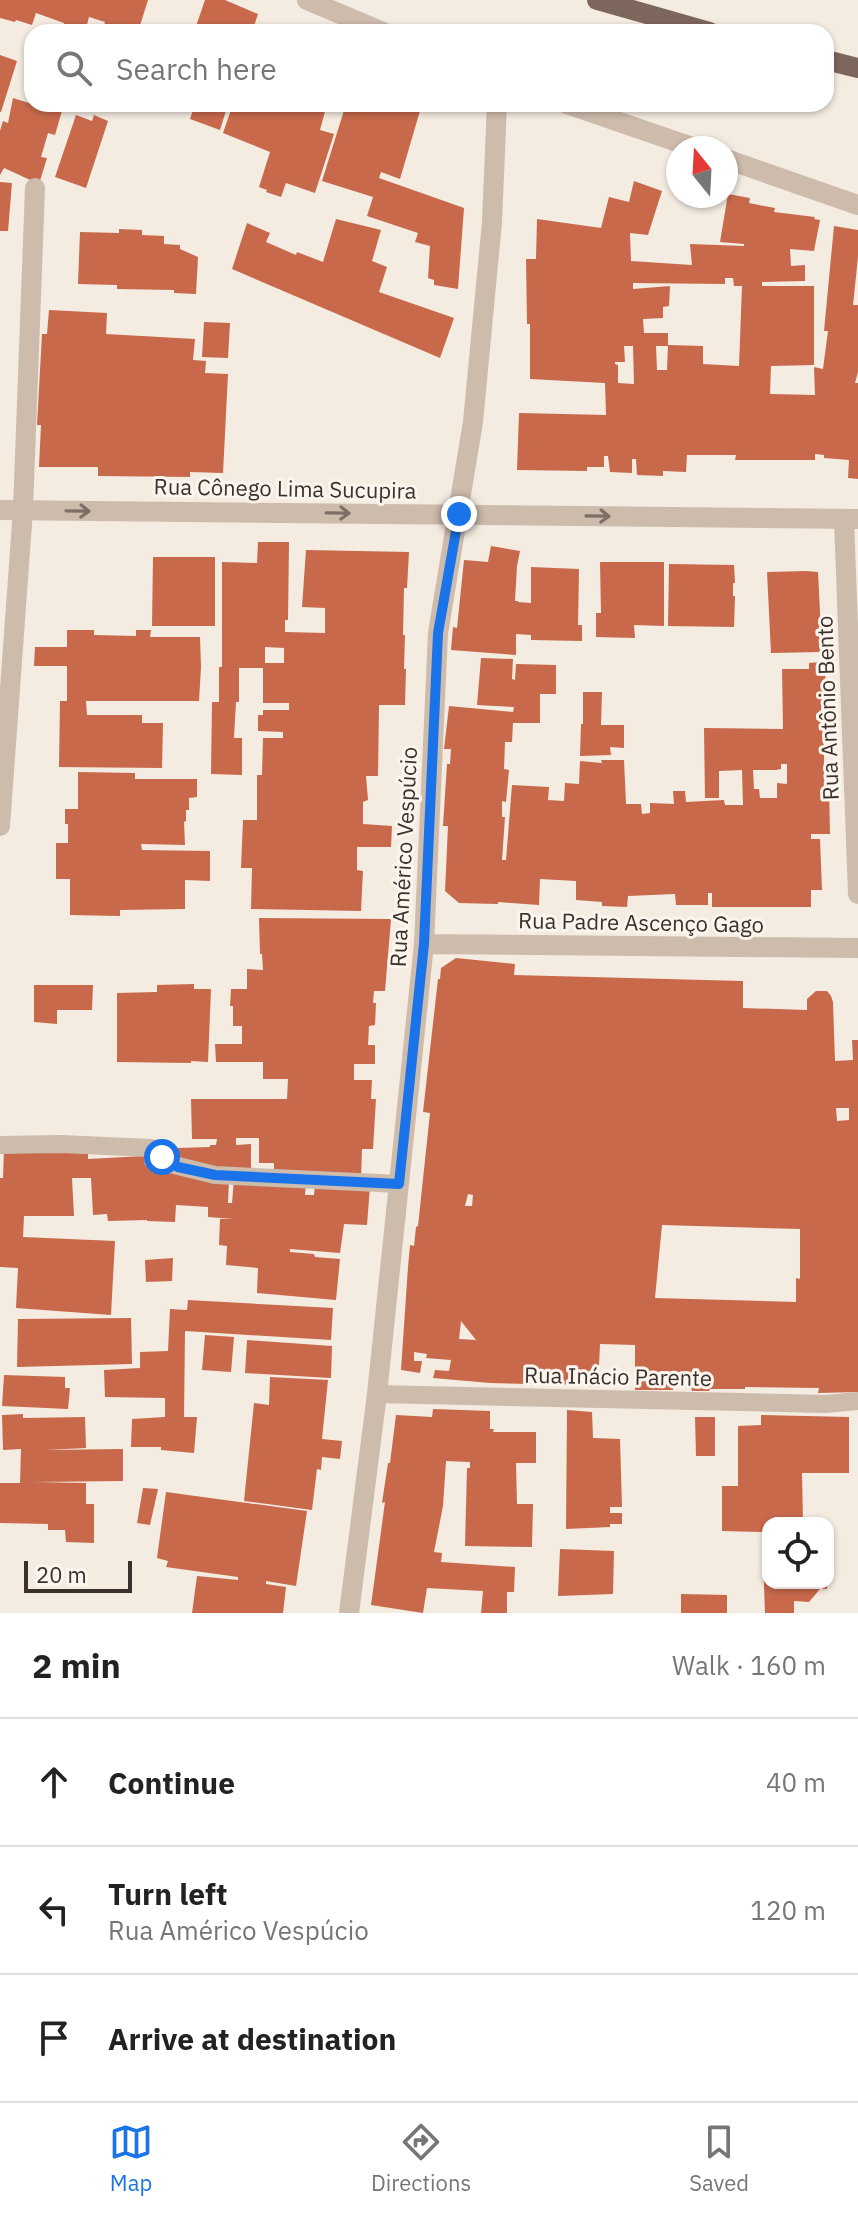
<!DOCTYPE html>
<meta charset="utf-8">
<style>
body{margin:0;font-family:"IBM Plex Sans",sans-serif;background:#f2f2f2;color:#222}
.controls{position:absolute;right:24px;bottom:24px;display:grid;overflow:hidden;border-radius:16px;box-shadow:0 2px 6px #0004}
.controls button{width:72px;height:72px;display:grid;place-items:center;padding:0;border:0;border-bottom:2px solid #e0e0e0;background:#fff;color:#222;font:40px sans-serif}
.compass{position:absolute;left:666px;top:136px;width:72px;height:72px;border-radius:50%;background:#fff;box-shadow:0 2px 6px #0004;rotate:342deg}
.scale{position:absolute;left:24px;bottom:20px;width:108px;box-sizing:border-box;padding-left:8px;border:4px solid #3b302b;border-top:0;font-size:22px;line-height:28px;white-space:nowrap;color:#3b302b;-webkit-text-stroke:6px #fbf5ee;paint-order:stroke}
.stop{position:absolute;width:24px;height:24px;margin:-18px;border:6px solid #1a73e8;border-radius:50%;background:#fff}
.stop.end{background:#1a73e8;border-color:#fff;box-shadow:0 2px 8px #0008}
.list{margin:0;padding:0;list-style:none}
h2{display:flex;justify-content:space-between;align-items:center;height:104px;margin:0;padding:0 32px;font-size:34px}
h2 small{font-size:26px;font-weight:400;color:#767676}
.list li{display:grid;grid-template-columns:52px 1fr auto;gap:24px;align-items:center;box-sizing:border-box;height:128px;padding:0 32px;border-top:2px solid #e0e0e0}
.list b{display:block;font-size:30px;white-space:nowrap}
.list p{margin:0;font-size:26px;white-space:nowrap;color:#767676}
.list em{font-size:26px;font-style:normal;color:#767676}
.icon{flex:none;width:44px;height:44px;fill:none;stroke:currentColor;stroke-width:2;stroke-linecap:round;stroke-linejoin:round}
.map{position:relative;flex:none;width:858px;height:1613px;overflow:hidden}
.search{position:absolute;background:#fff;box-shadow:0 2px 6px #0004;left:24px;right:24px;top:24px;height:88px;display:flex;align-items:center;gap:20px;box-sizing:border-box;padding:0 28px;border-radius:24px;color:#767676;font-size:30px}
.sheet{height:488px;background:#fff}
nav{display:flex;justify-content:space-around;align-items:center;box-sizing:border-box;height:112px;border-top:2px solid #e0e0e0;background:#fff;font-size:22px;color:#767676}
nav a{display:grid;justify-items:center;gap:4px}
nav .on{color:#1a73e8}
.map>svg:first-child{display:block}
.building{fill:#c8694b;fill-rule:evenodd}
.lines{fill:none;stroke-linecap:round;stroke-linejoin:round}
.service{stroke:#cdbbac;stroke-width:18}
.minor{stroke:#cdbbac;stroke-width:20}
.tertiary{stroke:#cdbbac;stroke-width:20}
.primary{stroke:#7d675c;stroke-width:20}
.oneway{stroke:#7d6f65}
.route{stroke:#1a73e8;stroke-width:10}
.labels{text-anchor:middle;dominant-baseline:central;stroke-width:6;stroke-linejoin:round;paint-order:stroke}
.street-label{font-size:22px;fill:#3b302b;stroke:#fbf5ee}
</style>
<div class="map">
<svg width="858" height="1613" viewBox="0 0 858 1613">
<rect width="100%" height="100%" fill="#f4ebe1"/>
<path class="building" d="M0,0H148L138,32L121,29L120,32H102L105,22L89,17L85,32H62L64,23L36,13L32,25L16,20L15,22L0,18Z
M205,0H225L258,14L252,32H194Z
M0,55L17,61L1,112H0Z
M13,98L32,104H64L55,135L48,133L41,157L47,158L39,184L4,168L0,175V131L3,121L8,123Z
M195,104H228L220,130L190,119Z
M233,104H327L320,130L334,134L315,193L286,183L281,197L266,192L267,190L259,187L270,152L223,133Z
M346,104H422L400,179L381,172L379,178L464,208L458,289L434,285V280L428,278L430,246L415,242L418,233L367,216L373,197L322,181Z
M76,115L92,121L94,115L108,121L86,188L55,177Z
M634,181L662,191L648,235L630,233L631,261L692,265L690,244L744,246V244L720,242L728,194L750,198L749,203L775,208L774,212L815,217L814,219L820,220L814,251L790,249L791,266L805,265V281L762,282V286H814V365L771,366L770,394L815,395L814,367L823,369L828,331H824L834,226L858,230V257L853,305H858V372L855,383H858V479L848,478L849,460L824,458V455L815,454V460H735L736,455H687L686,472L663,471V476L637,475L636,459H632V473L610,472L608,456H604V467H587V471L517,470L519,413L606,415L605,383L530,379V324H527L526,259H536L537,219L601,228L609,197L629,202ZM725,278H733L734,286H742L739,366L703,364V346L668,345L667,370H657L656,346H668V333H644L643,319L663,318V307L669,306L670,286L633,289V283L725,284ZM624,346H633L634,384L618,383V365L615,364V362H625Z
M0,182L12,183L8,231H0Z
M336,219L381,230L372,261L387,267L379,292L454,318L440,358L232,269L247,223L270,233L266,242L296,255L297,252L323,262Z
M119,229L142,230V235L164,236V244L180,245V249L198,257L196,294L174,293V290L117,289V285L78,284L80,232L119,233Z
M49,310L107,313L106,334L195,339L193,360L206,361L205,373L228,374L223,473L190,472V477L98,476V467H39L41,425H37L42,334H47Z
M204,322L230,323L228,358L202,357Z
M258,542H289L288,620H285V632L325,633V608L302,607L306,550L409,552L407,588H404L403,635H405L404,669H406L405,705H379L378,776H366L368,800L363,802V824L392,826L391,847H357V870L363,871L361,911L251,909L252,868H241L243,820H257V775H262L263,738H283V732L258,731V715H263V710H289V703H263V668H239V702H236L234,738H242V775L211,774L212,702H219V667H222V562L257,563ZM265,647L284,648V663H265Z
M491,546L520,551L517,566L515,601H518V602L531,603V567L579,569L578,625H582V641L531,640V635L516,634V655L451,650L453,627L457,628L464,560L488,562Z
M153,557H215V626H152Z
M600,562H664V626L634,625L635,638L596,637V613H601Z
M669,564L734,565L735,583H733V596H735L734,627L668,626Z
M806,571L818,572L822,652L771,653L767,572Z
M67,630H94V635L136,636V630H151L150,637H200L201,667L199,701H86L87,715H142V723H163L162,768L59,767L60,701H67V666H34L35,647H67Z
M481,658L513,659L512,679L515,680L516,664L556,665V694H540V723H513L512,742H505L504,769L509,770L506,802L502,801V817H505L502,860H506L512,785L549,787L548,800L564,801L565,783L579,784L580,761L602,763L601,760H624L626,804H641L642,814L650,813V803L674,804L673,791H685L686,802L724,800L725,805H743L742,770L719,771V798H705L704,728L783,729L782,669H809V663L821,662L822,669H825L827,730H824V770L825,786L829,787L830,834H811V839H820L822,890H811V907H712V893H708V905H676L675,894L628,896L627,907L602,906V902L576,900V881L540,879L539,905L498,902V904L459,903L445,891L448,826H443L447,764H450L451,749H444L449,706L513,712L514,707L477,705ZM781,764H787V784L777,783V798H760L759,789H754L753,770H776L781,769Z
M583,692H602L601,725H624V748L610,747L611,755L580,756L581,724H583Z
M78,772L135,773V779H197V797L189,798V810H186V821L184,822L185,845L141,844L142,850L210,851V881L185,880V909L120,910V916L70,915V879H56V843H68V824H65V809H78Z
M259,918L391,919L385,991H374L373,1003H376L375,1025L369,1026L368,1045H375V1064H354V1080H372L371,1099H376L373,1149H362L361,1180L274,1177V1163H259V1138H236V1145L251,1144V1176L212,1173L211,1179L229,1180L228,1203H232L234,1179L306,1182L305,1195H314L315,1184L370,1186L367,1225L344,1224L340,1253L290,1249V1252L314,1254L315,1257L340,1259L336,1300L257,1293L258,1268L226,1265L227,1246L219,1245L220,1219H233L208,1217V1207L176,1205L175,1222L147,1221V1220L108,1221L107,1214L93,1215L91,1178H72L74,1216H24L23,1237L115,1241L111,1315L16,1308L18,1268L0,1267V1178H3L4,1148H38L39,1145L88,1147V1159L144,1156L145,1165L171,1168L175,1170L210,1173V1168L177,1166V1148L210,1147V1145H216L217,1139H192L191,1099H287L288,1079H263V1062H216L215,1044H242V1026H233V1006H230L231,989H247V969L263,970L262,954H260Z
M456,958L515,964L514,975L743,981V1008L807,1010V999L816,991H827L831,996L833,1002L835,1061L853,1060L852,1040H858V1392L818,1393L819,1388L745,1387V1389H710L709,1391H692L691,1388L674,1387L673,1390H635V1345L600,1344L598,1387L531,1382V1384L490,1383L433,1378L435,1370L449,1371L451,1360L426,1358L427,1354L414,1352V1361H422L420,1373L401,1370L408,1267L410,1245L414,1246L416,1227L418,1226L430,1113L423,1112L438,979H440L441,968ZM836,1108H849V1120L837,1121ZM468,1194L473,1195L472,1206H465ZM662,1225L800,1229V1279L796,1278V1302L655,1298ZM461,1321L476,1340L459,1339Z
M194,984V989H211L208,1062L191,1061V1063L117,1062V993L157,992V985Z
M34,985H93L92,1010H57V1024L34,1022Z
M173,1258L172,1281L146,1282L145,1260Z
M188,1300L333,1308L331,1340L185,1331L184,1417H197L194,1453L161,1450V1447H131L132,1419L165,1417V1398L105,1397L104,1370L140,1368V1352L168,1351L170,1309L187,1310Z
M131,1318L132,1364L17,1367L18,1319Z
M205,1335L234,1337L231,1372L202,1370Z
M247,1340L332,1346L331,1378L245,1373Z
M4,1375L65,1377V1388H70L68,1409L2,1406Z
M270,1377L328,1380L322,1439L342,1441L340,1459L322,1457L321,1470L317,1469L312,1510L244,1501L254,1403L269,1405Z
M433,1409L490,1411V1429H494L493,1432H536V1463H516L517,1504H533L532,1547L465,1546L467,1468H470V1462L446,1461L443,1506L434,1552L442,1553L441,1562L515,1567L514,1592H507V1613H481L483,1591L427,1588L423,1613L371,1605L385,1502L382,1503L388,1463H390L396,1415L432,1417Z
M567,1410L592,1412L593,1438L620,1439L622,1507H610V1513H622V1524H610V1527L566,1529Z
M23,1414V1418L85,1417L86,1448L45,1450L123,1449V1481L34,1482L86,1483V1504H94V1543L66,1542L65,1530H48V1524L0,1523V1483H20L21,1449L3,1450L2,1415Z
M761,1415L849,1417V1473H802L803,1523H768V1583H827V1589H820L809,1602L794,1601V1613H765L762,1532L722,1531V1486H738V1426L761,1425Z
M695,1417H715V1456H696Z
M143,1488L158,1489L150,1525L137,1523Z
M166,1492L307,1511L296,1586L266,1581V1584L286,1587L283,1613H192L197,1576L238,1580V1577L166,1567L168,1561L157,1558Z
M560,1549L614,1551L613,1594L558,1596Z
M681,1594L727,1595V1613H681Z"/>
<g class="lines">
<path class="service" d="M0,1145L61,1144L151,1148L170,1164L215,1175L399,1184
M377,1394L826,1404L858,1401"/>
<path class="minor" d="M307,0L383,32
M567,104L695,148
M726,159L858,205
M844,519L858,894
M0,826L23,510L35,188
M424,944L858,948
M349,1613L377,1394L424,944L438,633L473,422L492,222L497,104"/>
<path class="tertiary" d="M0,510L858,519"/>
<path class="primary" d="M597,0L710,32
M826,60L858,68"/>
</g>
<defs><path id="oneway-shaft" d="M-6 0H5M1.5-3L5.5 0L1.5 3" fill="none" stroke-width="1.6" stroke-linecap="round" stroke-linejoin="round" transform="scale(2)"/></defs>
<g class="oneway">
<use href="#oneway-shaft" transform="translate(78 511) rotate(1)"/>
<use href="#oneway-shaft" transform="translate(338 513) rotate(1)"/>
<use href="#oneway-shaft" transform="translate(598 516) rotate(1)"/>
</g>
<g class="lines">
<path class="route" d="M162,1157L178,1167L215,1175L399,1184L424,944L438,633L459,514"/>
</g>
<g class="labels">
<g class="street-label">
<text transform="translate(285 488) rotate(1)">Rua Cônego Lima Sucupira</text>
<text transform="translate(827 708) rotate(-92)">Rua Antônio Bento</text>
<text transform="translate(403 857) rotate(-87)">Rua Américo Vespúcio</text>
<text transform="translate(641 922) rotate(1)">Rua Padre Ascenço Gago</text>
<text transform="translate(618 1376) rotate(1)">Rua Inácio Parente</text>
</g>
</g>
</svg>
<div class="controls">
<button><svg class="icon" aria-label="locate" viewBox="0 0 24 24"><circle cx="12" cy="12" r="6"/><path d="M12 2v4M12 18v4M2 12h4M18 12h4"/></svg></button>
</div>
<svg class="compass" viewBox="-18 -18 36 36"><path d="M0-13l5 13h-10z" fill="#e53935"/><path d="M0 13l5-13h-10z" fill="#767676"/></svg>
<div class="scale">20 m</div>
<div class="stop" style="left:162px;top:1157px"></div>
<div class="stop end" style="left:459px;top:514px"></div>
<div class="search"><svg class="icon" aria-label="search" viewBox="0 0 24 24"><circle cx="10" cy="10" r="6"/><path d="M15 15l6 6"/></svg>Search here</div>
</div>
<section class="sheet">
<h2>2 min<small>Walk · 160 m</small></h2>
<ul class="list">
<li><svg class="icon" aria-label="ahead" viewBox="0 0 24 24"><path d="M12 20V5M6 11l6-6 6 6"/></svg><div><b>Continue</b></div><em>40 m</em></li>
<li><svg class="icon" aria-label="left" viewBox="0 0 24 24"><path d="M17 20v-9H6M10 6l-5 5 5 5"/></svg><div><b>Turn left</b><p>Rua Américo Vespúcio</p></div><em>120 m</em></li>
<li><svg class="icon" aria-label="arrive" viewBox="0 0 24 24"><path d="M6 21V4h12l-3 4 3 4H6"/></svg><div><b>Arrive at destination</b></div></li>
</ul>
</section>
<nav>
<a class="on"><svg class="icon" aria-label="map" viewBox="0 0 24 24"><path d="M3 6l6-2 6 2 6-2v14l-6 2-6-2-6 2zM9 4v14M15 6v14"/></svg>Map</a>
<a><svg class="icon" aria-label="directions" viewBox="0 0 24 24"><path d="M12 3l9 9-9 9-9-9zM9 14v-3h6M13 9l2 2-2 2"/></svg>Directions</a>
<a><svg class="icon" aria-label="saved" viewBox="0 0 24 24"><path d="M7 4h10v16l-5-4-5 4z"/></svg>Saved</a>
</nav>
